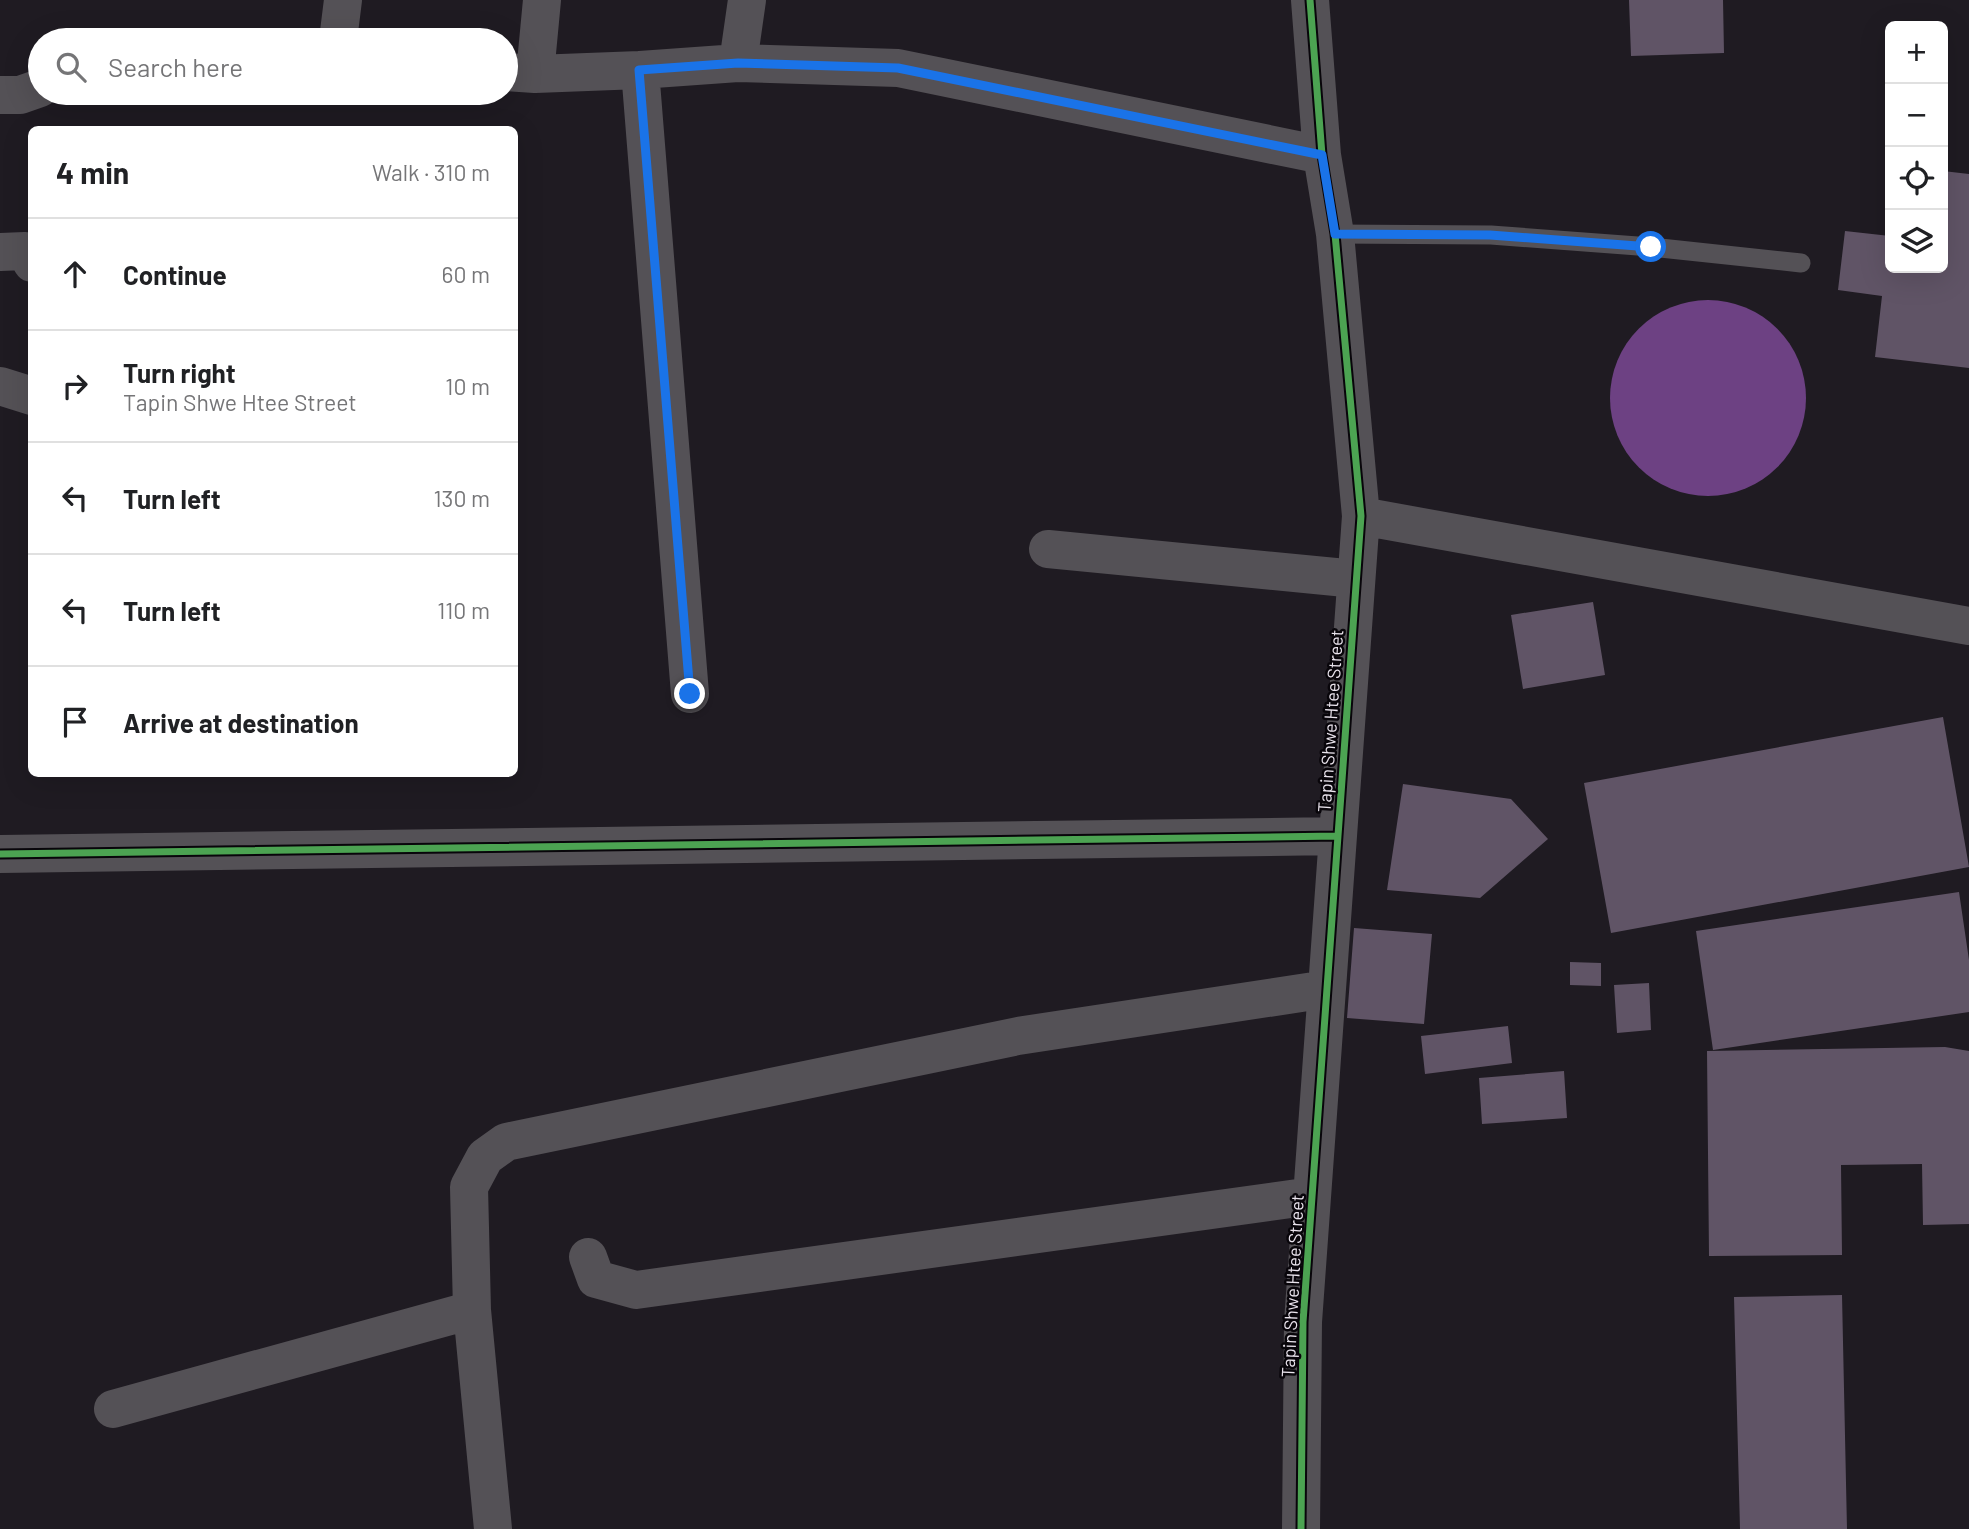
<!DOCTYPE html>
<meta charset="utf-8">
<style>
body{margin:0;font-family:Barlow,sans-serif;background:#f6f6f6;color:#202124}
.controls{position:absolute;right:21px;top:21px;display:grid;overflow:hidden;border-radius:10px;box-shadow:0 7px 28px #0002}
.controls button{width:63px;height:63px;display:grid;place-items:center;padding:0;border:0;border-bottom:2px solid #e0e0e0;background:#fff;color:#202124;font:35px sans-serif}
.stop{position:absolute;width:21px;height:21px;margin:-16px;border:5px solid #1a73e8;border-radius:50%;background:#fff}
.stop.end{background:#1a73e8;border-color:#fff;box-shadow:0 2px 7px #0008}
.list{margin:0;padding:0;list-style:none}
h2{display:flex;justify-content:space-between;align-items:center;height:91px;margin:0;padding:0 28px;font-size:30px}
h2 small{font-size:23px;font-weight:400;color:#757577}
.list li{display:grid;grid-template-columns:46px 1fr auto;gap:21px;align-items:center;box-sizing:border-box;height:112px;padding:0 28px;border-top:2px solid #e0e0e0}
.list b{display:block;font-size:26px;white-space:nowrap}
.list p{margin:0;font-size:23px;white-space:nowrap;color:#757577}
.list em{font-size:23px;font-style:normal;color:#757577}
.icon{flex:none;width:38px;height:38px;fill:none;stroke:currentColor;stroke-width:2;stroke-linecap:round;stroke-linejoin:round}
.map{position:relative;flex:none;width:1969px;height:1529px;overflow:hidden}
.search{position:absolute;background:#fff;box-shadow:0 7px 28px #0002;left:28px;top:28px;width:490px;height:77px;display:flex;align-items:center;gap:18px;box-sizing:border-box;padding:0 24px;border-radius:38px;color:#757577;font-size:26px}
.panel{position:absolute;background:#fff;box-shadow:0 7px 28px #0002;left:28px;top:126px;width:490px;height:651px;border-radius:10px}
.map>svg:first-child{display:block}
.water{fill:#6d4183}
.building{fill:#605466}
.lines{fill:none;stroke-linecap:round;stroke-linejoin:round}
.lane{stroke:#545156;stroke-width:19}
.street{stroke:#545156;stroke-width:38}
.cycleway-casing{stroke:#08050a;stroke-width:11}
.cycleway{stroke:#4ca352;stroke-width:7}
.route{stroke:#1a73e8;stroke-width:9}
.labels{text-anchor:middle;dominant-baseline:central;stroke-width:5;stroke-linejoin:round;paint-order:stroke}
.street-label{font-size:18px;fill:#eae4ed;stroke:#08050a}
</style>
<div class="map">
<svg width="1969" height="1529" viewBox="0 0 1969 1529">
<rect width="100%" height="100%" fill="#1f1b22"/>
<path class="water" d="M1610 398a98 98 0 1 1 196 0a98 98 0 1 1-196 0Z"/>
<path class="building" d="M1629,0H1723L1724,53L1631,56Z
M1943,171L1969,174V368L1875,357L1882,296L1838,290L1845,231L1890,236V268H1943Z
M1593,602L1605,675L1523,689L1511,615Z
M1943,717L1969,867L1611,933L1584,783Z
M1403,784L1511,799L1548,839L1480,898L1387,890Z
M1959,892L1969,960V1012L1713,1050L1696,931Z
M1354,928L1432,934L1424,1024L1347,1018Z
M1570,962L1601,963V986L1570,985Z
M1649,983L1651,1030L1617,1033L1614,985Z
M1508,1026L1512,1063L1425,1074L1421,1036Z
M1945,1047L1969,1051V1224L1923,1225L1922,1164L1841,1165L1842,1255L1709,1256L1707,1051Z
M1564,1071L1567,1118L1482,1124L1479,1078Z
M1842,1295L1847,1529H1740L1734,1297Z"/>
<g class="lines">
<path class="lane" d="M1335,234L1491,235L1651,247L1801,263"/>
<path class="street" d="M338,40L343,0
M738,63L747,0
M640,70L690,694
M506,72L535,74L640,70L738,63L898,68L1322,155
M535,74L542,0
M0,95H20L40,88
M0,252L25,251L32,263
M0,386L32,396
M1361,516L1969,626
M1048,549L1356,579
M0,854L1338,836
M588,1257L596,1279L636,1290L1312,1196
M113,1409L472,1310
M493,1529L472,1310L469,1187L485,1157L506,1142L1018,1036L1327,989
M1301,1529L1303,1322L1361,516L1335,234L1322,155L1310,0"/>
<defs>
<path id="cycleway" d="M0,854L1338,836
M1301,1529L1303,1322L1361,516L1335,234L1322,155L1310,0"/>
</defs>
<use href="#cycleway" class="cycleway-casing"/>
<use href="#cycleway" class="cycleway"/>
</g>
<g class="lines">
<path class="route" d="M690,694L639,70L738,63L898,68L1322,155L1335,234L1490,235L1651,247"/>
</g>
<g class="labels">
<g class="street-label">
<text transform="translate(1330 721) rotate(-86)">Tapin Shwe Htee Street</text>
<text transform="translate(1292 1286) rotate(-87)">Tapin Shwe Htee Street</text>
</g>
</g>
</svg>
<div class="controls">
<button>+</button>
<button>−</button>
<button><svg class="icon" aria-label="locate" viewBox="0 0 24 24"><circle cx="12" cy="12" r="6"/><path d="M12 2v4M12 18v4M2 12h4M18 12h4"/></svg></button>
<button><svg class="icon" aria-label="layers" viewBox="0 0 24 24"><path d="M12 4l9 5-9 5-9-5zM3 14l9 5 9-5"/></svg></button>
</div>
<div class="stop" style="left:1651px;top:247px"></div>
<div class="stop end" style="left:690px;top:694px"></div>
<div class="search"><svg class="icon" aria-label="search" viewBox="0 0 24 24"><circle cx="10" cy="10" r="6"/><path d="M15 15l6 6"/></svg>Search here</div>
<section class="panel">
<h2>4 min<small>Walk · 310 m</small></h2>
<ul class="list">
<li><svg class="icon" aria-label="ahead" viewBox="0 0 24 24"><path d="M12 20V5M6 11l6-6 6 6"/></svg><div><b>Continue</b></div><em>60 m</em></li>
<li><svg class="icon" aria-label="right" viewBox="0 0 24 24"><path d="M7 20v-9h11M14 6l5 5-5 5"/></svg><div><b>Turn right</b><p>Tapin Shwe Htee Street</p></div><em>10 m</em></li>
<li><svg class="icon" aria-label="left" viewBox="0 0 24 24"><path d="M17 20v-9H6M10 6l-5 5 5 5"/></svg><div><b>Turn left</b></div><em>130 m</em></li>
<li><svg class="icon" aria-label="left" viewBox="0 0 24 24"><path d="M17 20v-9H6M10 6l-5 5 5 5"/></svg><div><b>Turn left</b></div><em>110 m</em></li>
<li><svg class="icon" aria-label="arrive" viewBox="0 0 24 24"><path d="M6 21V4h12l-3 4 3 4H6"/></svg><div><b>Arrive at destination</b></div></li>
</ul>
</section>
</div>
